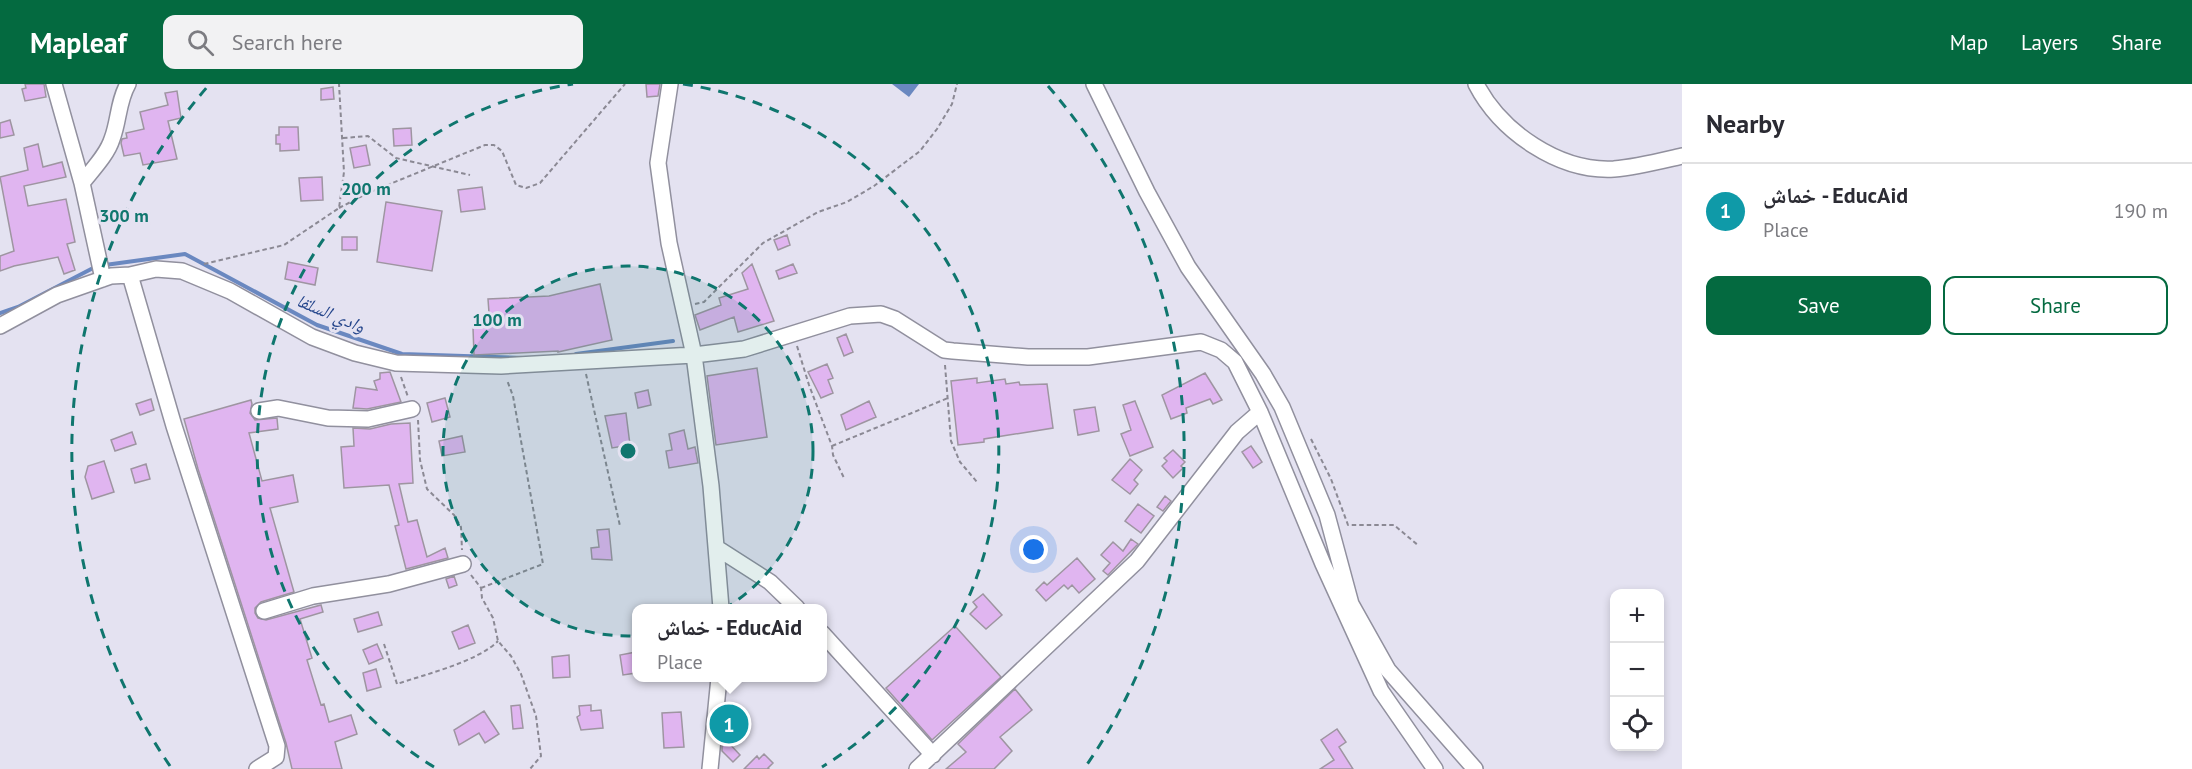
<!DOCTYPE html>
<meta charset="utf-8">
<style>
body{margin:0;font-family:"PT Sans","Noto Naskh Arabic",sans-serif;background:#f2f2f3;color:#2b2b33}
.controls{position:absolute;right:18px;bottom:18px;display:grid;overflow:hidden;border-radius:12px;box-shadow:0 3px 9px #0003}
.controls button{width:54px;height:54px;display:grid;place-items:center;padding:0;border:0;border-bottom:2px solid #e1e1e2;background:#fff;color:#2b2b33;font:30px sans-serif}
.you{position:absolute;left:1034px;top:466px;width:21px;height:21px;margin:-15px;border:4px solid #fff;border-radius:50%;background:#1a73e8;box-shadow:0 0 0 9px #1a73e833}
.badge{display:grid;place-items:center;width:39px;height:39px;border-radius:50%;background:#046a40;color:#fff;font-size:20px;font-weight:700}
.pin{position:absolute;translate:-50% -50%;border:3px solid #fff;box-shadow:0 2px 6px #0006}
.popup{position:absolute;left:632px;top:520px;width:195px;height:78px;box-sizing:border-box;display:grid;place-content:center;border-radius:12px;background:#fff;filter:drop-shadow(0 2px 4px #0005);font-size:20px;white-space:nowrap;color:#7c7c81}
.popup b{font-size:22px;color:#2b2b33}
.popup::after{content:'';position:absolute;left:50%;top:100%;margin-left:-12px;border:12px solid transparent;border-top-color:#fff}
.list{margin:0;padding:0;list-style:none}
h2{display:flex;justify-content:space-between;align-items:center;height:78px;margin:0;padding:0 24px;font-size:26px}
h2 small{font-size:20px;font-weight:400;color:#7c7c81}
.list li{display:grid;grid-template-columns:39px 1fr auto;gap:18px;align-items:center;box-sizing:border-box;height:96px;padding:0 24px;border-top:2px solid #e1e1e2}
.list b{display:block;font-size:22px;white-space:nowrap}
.list p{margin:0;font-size:20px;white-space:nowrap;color:#7c7c81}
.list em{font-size:20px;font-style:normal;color:#7c7c81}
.actions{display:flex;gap:12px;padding:18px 24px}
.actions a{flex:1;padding:14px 0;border:2px solid #046a40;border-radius:12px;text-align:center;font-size:21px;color:#046a40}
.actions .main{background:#046a40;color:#fff}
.icon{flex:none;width:33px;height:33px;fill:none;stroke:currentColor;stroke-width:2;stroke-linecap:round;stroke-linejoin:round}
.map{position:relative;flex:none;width:1682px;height:685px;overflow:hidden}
header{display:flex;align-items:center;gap:36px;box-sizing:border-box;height:84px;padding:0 30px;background:#046a40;color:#fff}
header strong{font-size:28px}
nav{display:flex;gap:33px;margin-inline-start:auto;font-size:21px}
.search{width:420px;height:54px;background:#f2f2f3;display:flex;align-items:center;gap:15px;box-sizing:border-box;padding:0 21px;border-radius:12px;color:#7c7c81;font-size:22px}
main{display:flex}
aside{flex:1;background:#fff}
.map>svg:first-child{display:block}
.water{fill:#6a88c0}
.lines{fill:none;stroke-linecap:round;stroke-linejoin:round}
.stream{stroke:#6a88c0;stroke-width:4}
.building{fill:#e0b5f0;stroke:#9e95a1;stroke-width:1.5}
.minor-casing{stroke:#91909e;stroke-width:18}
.path{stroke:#8b8994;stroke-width:2;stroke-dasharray:4.5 3;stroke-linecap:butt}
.minor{stroke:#fff;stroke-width:15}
.ring{fill:none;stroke:#0f766e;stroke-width:3;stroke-dasharray:10 8}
.labels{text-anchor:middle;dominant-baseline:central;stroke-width:6;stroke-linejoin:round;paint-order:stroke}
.water-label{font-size:18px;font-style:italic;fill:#24458b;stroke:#e4e2f1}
.centre{fill:#0f766e;stroke:#e4e2f1;stroke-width:3}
.ring-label{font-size:18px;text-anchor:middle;font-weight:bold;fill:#0f766e;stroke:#e4e2f1;stroke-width:6;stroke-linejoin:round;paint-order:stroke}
</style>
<header>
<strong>Mapleaf</strong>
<div class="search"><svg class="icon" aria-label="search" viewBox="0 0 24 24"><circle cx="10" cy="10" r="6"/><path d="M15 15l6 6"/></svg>Search here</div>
<nav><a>Map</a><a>Layers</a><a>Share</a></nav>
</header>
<main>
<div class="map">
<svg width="1682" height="685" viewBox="0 0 1682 685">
<rect width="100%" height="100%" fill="#e4e2f1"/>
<path class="water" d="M892,0H919L909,13Z"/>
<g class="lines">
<path class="stream" d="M105,181L185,170L317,241L402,270L523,274
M0,229L18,223L97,182
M576,270L673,257"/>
</g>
<path class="building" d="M25,0H44L46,13L25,17L22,5L26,4Z
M646,0H660L658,12L647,13Z
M333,3L334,15L321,16V5Z
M177,7L181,34L168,37L177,75L143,81L140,69L124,72L121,59L122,55L127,54L126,49L144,45L140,28L168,21L165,9Z
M10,36L14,51L0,54V39Z
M279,43H298L299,66L280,67V60H276V51H279Z
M411,44L412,61L394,62L393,45Z
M38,60L43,83L62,78L66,93L24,102L28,122L66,115L75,158L67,160L75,186L64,190L58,173L14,182L0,187V172L14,167L0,93L28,86L24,64Z
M366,61L370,81L354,84L350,64Z
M322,93L323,116L301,117L299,94Z
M482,103L485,125L461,128L458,106Z
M386,118L442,127L432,187L377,178Z
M787,151L790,161L778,166L774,156Z
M342,153H357V166H342Z
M288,178L318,184L315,201L285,195Z
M752,180L774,237L738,248L734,233L700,246L695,231L721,221L719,214L748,205L742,189Z
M793,180L797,189L779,195L776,187Z
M600,200L612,256L558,268V267L474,271L473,244L490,243L488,215L549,212Z
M846,250L853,268L844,272L837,254Z
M827,280L833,294L828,296L833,309L821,314L808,288Z
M757,284L767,353L716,361L707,292Z
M390,288L401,318L367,325L353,324L356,303L377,306L374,297L380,295V289Z
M1205,289L1222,316L1213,320L1210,315L1186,324L1187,329L1171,335L1162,311Z
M977,294V299L1005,295L1006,300L1019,298L1020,301L1047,300L1053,344L984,355V358L958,361L951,297Z
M648,306L651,321L638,324L635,309Z
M445,314L450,333L432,338L427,319Z
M151,315L154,326L140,331L136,320Z
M251,316L252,320L250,329L255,336L277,334L278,345L249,349L262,397L293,391L298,418L270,424L294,508L261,518L255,524V529L258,534L266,536L321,521L323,528L300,535L312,574L307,576L321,621L324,620L329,638L351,631L357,650L335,658L342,685H292L286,659L198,385L184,335Z
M869,317L876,333L846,346L841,331Z
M1135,317L1153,363L1130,372L1121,350L1131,346L1123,321Z
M1095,323L1099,347L1078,351L1074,326Z
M626,329L630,361L612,364L605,332Z
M410,339L413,399L399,400L408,438L417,436L427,473L445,464L448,474L406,485L395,442L399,441L389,401L344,404L341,363L354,362L353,344L370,345L391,340Z
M684,346L688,365L695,363L698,379L669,384L666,367L672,366L669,350Z
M132,348L136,360L115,367L111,356Z
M462,352L465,368L442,372L439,357Z
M1251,362L1262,378L1253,384L1242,368Z
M1173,366L1185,378L1181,382L1183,384L1173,394L1162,382L1167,377L1164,374Z
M1130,375L1142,386L1134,396L1138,400L1130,410L1112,396Z
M104,377L114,408L92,415L85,393L88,382Z
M146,380L150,395L135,399L131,385Z
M1165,412L1171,417L1163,427L1157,423Z
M1138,420L1154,432L1141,449L1125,437Z
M609,445L612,476L592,475L591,464L599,463L597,446Z
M1131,455L1138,460L1108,491L1103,487L1110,479L1101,471L1113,458L1123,467Z
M1077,474L1095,495L1079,509L1072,501L1068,505L1064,501L1046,517L1036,506L1044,498L1047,501Z
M454,492L457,501L449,504L446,495Z
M983,510L1002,531L986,545L970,530L977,523L973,518Z
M378,528L382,541L358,548L354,535Z
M468,541L475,559L459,565L452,548Z
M955,542L1001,593L932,656L886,604Z
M377,560L383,574L369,580L363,566Z
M636,568V589L623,591L620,571Z
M569,571L570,593L553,594L552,573Z
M376,585L381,603L367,607L363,589Z
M1015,605L1032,626L1000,653L1012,667L994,685H946L966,668L958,660Z
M520,621L523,644L513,645L511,622Z
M591,621V627L601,626L603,644L581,646L577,633L580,631L579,622Z
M484,627L499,650L485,659L479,649L459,661L454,646Z
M681,628L684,663L664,664L662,629Z
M726,632L741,647L733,655L724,647Z
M1337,645L1346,658L1339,663L1353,685H1320L1334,676L1321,656Z
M726,656L740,671L733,678L722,667V660Z
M764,670L773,679L768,684L769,685H744L757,672L759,675Z"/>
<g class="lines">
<defs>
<path id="minor" d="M54,0L82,99L103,195
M670,0L658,79L669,159L694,271L711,402L721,524
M1094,0L1147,108L1188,183L1263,290L1282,323L1327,431L1351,520L1388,586L1475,685
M1476,0C1501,48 1559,88 1614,85C1637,83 1660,77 1682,72
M82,99C92,86 107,71 112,55C119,37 118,17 128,0
M130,191L174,342L277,662L276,673L257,685
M0,242L57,211L111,192L130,191L156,185L182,187L230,207L312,253L355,269L396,279L501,282L694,271L744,265L850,232L881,230L895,235L944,266L953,267L1028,273H1088L1201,258L1221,266L1235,278L1260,328L1323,480L1381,607L1435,685
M259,327L278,324L328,334L368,335L412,325
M717,464L770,498L797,524
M264,527L313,512L389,500L463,480
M822,549L933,671
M710,685L719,594
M917,685L1137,477L1237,348L1260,328"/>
</defs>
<use href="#minor" class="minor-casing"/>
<path class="path" d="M343,54L368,52L396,74L470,91
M339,124L368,109L485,61H494L502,67L516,101L526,104L540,99L625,0
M204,180L284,161L339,124L344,88L339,0
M695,220L704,218L763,159L818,128L847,118L874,102L920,67L937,45L952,20L957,0
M797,262L809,301L832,362L833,371L844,394
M945,281L951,357L960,378L977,398
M586,290L620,442
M401,293L408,313
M418,336L420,376L427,405L454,431L461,443L462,466
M1311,355L1331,395L1348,441H1394L1419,462
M832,362L948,314
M471,491L481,504L482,514L493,534L498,557L511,572L521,590L536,632L541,672L530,685
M481,504L543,480L513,312L507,296
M384,560L397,600C426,590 477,578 498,557"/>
<use href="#minor" class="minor"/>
</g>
<circle cx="628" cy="367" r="185" fill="#0f766e" fill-opacity=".12"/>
<g class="ring">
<circle cx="628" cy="367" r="185"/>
<path d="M434 683A371 371 0 0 1 573 0M683 0A371 371 0 0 1 822 683"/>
<path d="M170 682A556 556 0 0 1 208 2M1048 2A556 556 0 0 1 1086 682"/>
</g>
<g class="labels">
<g class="water-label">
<text transform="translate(331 229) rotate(23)">وادي السلقا</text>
</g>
</g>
<circle cx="628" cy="367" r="9" class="centre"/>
<g class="ring-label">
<text x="366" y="111">200 m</text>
<text x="124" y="138">300 m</text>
<text x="497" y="242">100 m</text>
</g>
</svg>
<div class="controls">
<button>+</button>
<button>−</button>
<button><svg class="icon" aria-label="locate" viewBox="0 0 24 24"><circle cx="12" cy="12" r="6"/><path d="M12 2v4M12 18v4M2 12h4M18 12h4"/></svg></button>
</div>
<div class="you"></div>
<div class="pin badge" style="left:729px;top:640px;background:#0f9aa8">1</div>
<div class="popup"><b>خماش - EducAid</b>Place</div>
</div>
<aside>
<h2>Nearby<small></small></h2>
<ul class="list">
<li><span class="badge" style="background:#0f9aa8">1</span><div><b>خماش - EducAid</b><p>Place</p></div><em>190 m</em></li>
</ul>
<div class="actions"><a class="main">Save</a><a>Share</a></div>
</aside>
</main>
